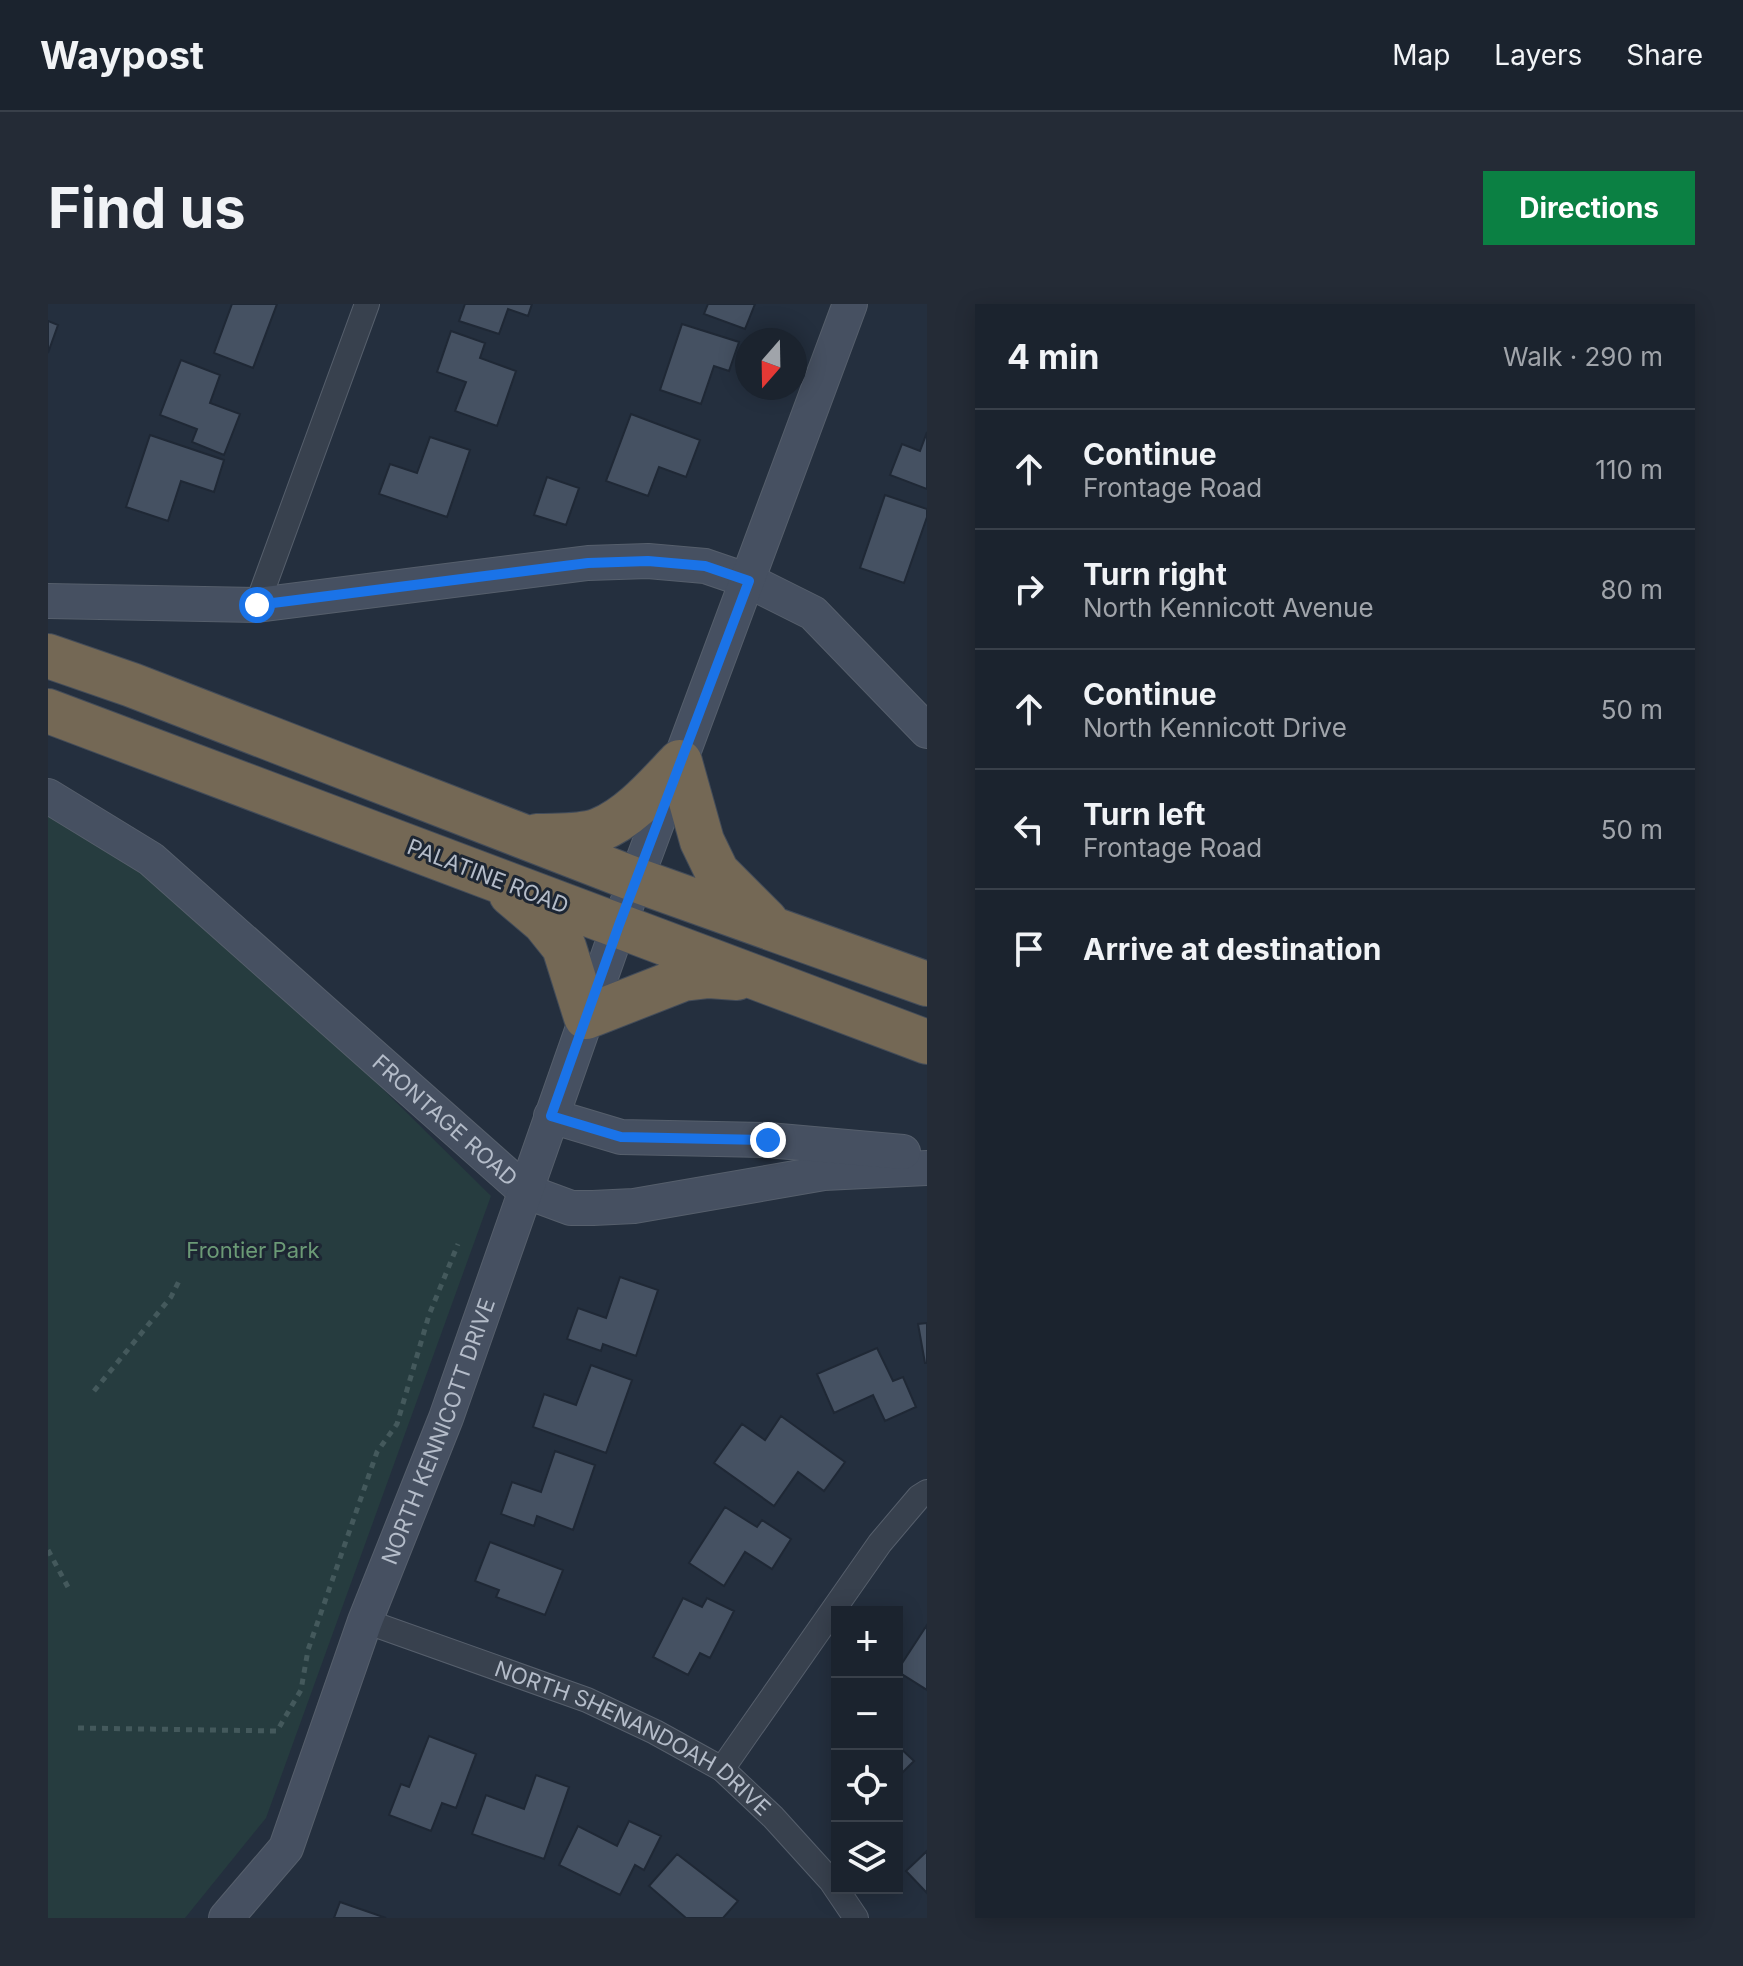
<!DOCTYPE html>
<meta charset="utf-8">
<style>
body{margin:0;font-family:Inter,sans-serif;background:#242b36;color:#f1f3f6}
.controls{position:absolute;right:24px;bottom:24px;display:grid;overflow:hidden;border-radius:0px;box-shadow:0 4px 20px #0003}
.controls button{width:72px;height:72px;display:grid;place-items:center;padding:0;border:0;border-bottom:2px solid #39404a;background:#1b232e;color:#f1f3f6;font:40px sans-serif}
.compass{position:absolute;left:687px;top:24px;width:72px;height:72px;border-radius:50%;background:#1b232e;box-shadow:0 4px 20px #0003;rotate:200deg}
.stop{position:absolute;width:24px;height:24px;margin:-18px;border:6px solid #1a73e8;border-radius:50%;background:#fff}
.stop.end{background:#1a73e8;border-color:#fff;box-shadow:0 2px 8px #0008}
.list{margin:0;padding:0;list-style:none}
h2{display:flex;justify-content:space-between;align-items:center;height:104px;margin:0;padding:0 32px;font-size:34px}
h2 small{font-size:26px;font-weight:400;color:#a0a4aa}
.list li{display:grid;grid-template-columns:52px 1fr auto;gap:24px;align-items:center;box-sizing:border-box;height:120px;padding:0 32px;border-top:2px solid #39404a}
.list b{display:block;font-size:30px;white-space:nowrap}
.list p{margin:0;font-size:26px;white-space:nowrap;color:#a0a4aa}
.list em{font-size:26px;font-style:normal;color:#a0a4aa}
.icon{flex:none;width:44px;height:44px;fill:none;stroke:currentColor;stroke-width:2;stroke-linecap:round;stroke-linejoin:round}
.map{position:relative;flex:none;width:879px;height:1614px;overflow:hidden;border-radius:0px}
header{display:flex;align-items:center;gap:48px;box-sizing:border-box;height:112px;padding:0 40px;background:#1b232e;border-bottom:2px solid #39404a}
header strong{font-size:38px}
nav{display:flex;gap:44px;margin-inline-start:auto;font-size:28px}
.intro{display:flex;align-items:center;justify-content:space-between;box-sizing:border-box;height:192px;padding:0 48px}
h1{margin:0;font-size:56px}
.button{padding:20px 36px;border-radius:0px;background:#0b8043;color:#fff;font-size:28px;font-weight:700}
main{display:flex;gap:48px;padding:0 48px}
aside{flex:1;background:#1b232e;border-radius:0px;box-shadow:0 4px 20px #0003}
.map>svg:first-child{display:block}
.green{fill:#263c3f}
.building{fill:#455162;stroke:#1f2835;stroke-width:2}
.lines{fill:none;stroke-linecap:round;stroke-linejoin:round}
.street-casing{stroke:#565f6c;stroke-width:26}
.secondary-casing{stroke:#565f6c;stroke-width:36}
.highway-casing{stroke:#434c59;stroke-width:46}
.path{stroke:#44595c;stroke-width:5;stroke-dasharray:6 6;stroke-linecap:butt}
.street{stroke:#38414e;stroke-width:24}
.secondary{stroke:#465061;stroke-width:34}
.highway{stroke:#746855;stroke-width:44}
.route{stroke:#1a73e8;stroke-width:10}
.labels{text-anchor:middle;dominant-baseline:central;stroke-width:6;stroke-linejoin:round;paint-order:stroke}
.street-label{font-size:22px;fill:#b4bcc9;stroke:#1d2633}
.park-label{font-size:22px;fill:#6b9a76;stroke:#1d2633}
</style>
<header>
<strong>Waypost</strong>
<nav><a>Map</a><a>Layers</a><a>Share</a></nav>
</header>
<div class="intro"><h1>Find us</h1><a class="button">Directions</a></div>
<main>
<div class="map">
<svg width="879" height="1614" viewBox="0 0 879 1614">
<rect width="100%" height="100%" fill="#242f3e"/>
<path class="green" d="M0,508L87,561L270,721L443,892L218,1514L137,1614H0Z"/>
<path class="building" d="M184,0H229L205,64L166,49Z
M417,0H484L480,12L460,5L451,30L411,17Z
M660,0H707L697,25L656,10Z
M0,17L10,21L0,49Z
M634,20L691,38L681,67L666,62L653,100L612,86Z
M403,27L437,39L432,54L468,67L449,122L407,107L418,78L389,68Z
M133,56L172,71L162,99L192,110L176,151L144,138L149,125L112,111Z
M583,110L652,136L638,173L611,163L600,192L558,177Z
M879,128V185L842,171L854,140L872,147Z
M102,131L176,156L166,188L133,177L120,217L78,203Z
M382,133L422,146L399,213L331,190L342,160L369,169Z
M499,173L531,184L518,221L486,211Z
M837,191L879,205V213L856,279L812,264Z
M572,973L610,986L588,1052L555,1040L553,1047L519,1035L530,1004L558,1014Z
M879,1019V1059H877L870,1020Z
M829,1044L845,1077L855,1073L868,1103L837,1117L825,1091L786,1109L769,1070Z
M543,1061L584,1076L558,1149L485,1123L496,1090L528,1101Z
M733,1112L797,1158L776,1187L750,1168L726,1202L666,1159L694,1120L717,1136Z
M507,1147L547,1161L525,1226L489,1212L486,1222L453,1210L464,1178L493,1188Z
M677,1203L709,1223L714,1216L743,1235L724,1265L697,1248L676,1282L641,1259Z
M442,1238L515,1266L497,1311L448,1293L451,1286L427,1277Z
M635,1294L654,1303L659,1294L686,1307L662,1354L652,1349L640,1371L605,1353Z
M879,1321V1386L849,1367Z
M381,1432L428,1450L408,1504L394,1499L383,1527L341,1511L353,1480L361,1483Z
M849,1441L866,1457L849,1474Z
M488,1471L521,1483L496,1555L424,1530L438,1491L476,1505Z
M581,1517L613,1532L596,1566L587,1561L572,1591L511,1561L530,1522L569,1542Z
M879,1547V1589L858,1567Z
M629,1550L690,1597L675,1614H638L601,1582Z
M292,1598L338,1614H286Z"/>
<g class="lines">
<defs>
<g id="street">
<path d="M209,301L319,0"/>
<path id="s1" d="M317,1317L539,1396L607,1428L674,1465L725,1513L783,1577L808,1614"/>
<path d="M674,1465L832,1239L871,1193L879,1188"/>
</g>
<g id="secondary">
<path d="M0,297L209,301L540,259L600,257L657,262L701,277L765,309L879,427"/>
<path id="s2" d="M0,492L103,555L477,887L523,904H545L586,902L776,869L879,864"/>
<path d="M503,812L573,833L720,836L855,848"/>
<path id="s3" d="M178,1614L238,1544L317,1317L398,1114L571,621L802,0"/>
</g>
<path id="highway" d="M0,352L84,381L588,576L879,680
M0,407L879,738
M632,458L654,537L669,568L718,617
M489,532C509,531 533,533 551,526C583,513 609,482 632,458
M463,590L496,618L516,643L538,713L635,675L661,672L689,674"/>
</defs>
<use href="#street" class="street-casing"/>
<use href="#secondary" class="secondary-casing"/>
<use href="#highway" class="highway-casing"/>
<path class="path" d="M46,1087L123,993L131,977
M0,1246L21,1285
M30,1424L229,1427L253,1386L260,1346L329,1148L349,1120L381,1011L410,940"/>
<use href="#street" class="street"/>
<use href="#secondary" class="secondary"/>
<use href="#highway" class="highway"/>
</g>
<g class="lines">
<path class="route" d="M209,301L540,259L600,257L657,262L701,277L571,621L503,812L573,833L720,836"/>
</g>
<g class="labels">
<g class="street-label">
<text transform="translate(440 572) rotate(21)">PALATINE ROAD</text>
<text stroke="none"><textPath href="#s2" startOffset="514">FRONTAGE ROAD</textPath></text>
<text stroke="none"><textPath href="#s3" startOffset="536">NORTH KENNICOTT DRIVE</textPath></text>
<text stroke="none"><textPath href="#s1" startOffset="294">NORTH SHENANDOAH DRIVE</textPath></text>
</g>
<g class="park-label">
<text x="205" y="946">Frontier Park</text>
</g>
</g>
</svg>
<div class="controls">
<button>+</button>
<button>−</button>
<button><svg class="icon" aria-label="locate" viewBox="0 0 24 24"><circle cx="12" cy="12" r="6"/><path d="M12 2v4M12 18v4M2 12h4M18 12h4"/></svg></button>
<button><svg class="icon" aria-label="layers" viewBox="0 0 24 24"><path d="M12 4l9 5-9 5-9-5zM3 14l9 5 9-5"/></svg></button>
</div>
<svg class="compass" viewBox="-18 -18 36 36"><path d="M0-13l5 13h-10z" fill="#e53935"/><path d="M0 13l5-13h-10z" fill="#a0a4aa"/></svg>
<div class="stop" style="left:209px;top:301px"></div>
<div class="stop end" style="left:720px;top:836px"></div>
</div>
<aside>
<h2>4 min<small>Walk · 290 m</small></h2>
<ul class="list">
<li><svg class="icon" aria-label="ahead" viewBox="0 0 24 24"><path d="M12 20V5M6 11l6-6 6 6"/></svg><div><b>Continue</b><p>Frontage Road</p></div><em>110 m</em></li>
<li><svg class="icon" aria-label="right" viewBox="0 0 24 24"><path d="M7 20v-9h11M14 6l5 5-5 5"/></svg><div><b>Turn right</b><p>North Kennicott Avenue</p></div><em>80 m</em></li>
<li><svg class="icon" aria-label="ahead" viewBox="0 0 24 24"><path d="M12 20V5M6 11l6-6 6 6"/></svg><div><b>Continue</b><p>North Kennicott Drive</p></div><em>50 m</em></li>
<li><svg class="icon" aria-label="left" viewBox="0 0 24 24"><path d="M17 20v-9H6M10 6l-5 5 5 5"/></svg><div><b>Turn left</b><p>Frontage Road</p></div><em>50 m</em></li>
<li><svg class="icon" aria-label="arrive" viewBox="0 0 24 24"><path d="M6 21V4h12l-3 4 3 4H6"/></svg><div><b>Arrive at destination</b></div></li>
</ul>
</aside>
</main>
